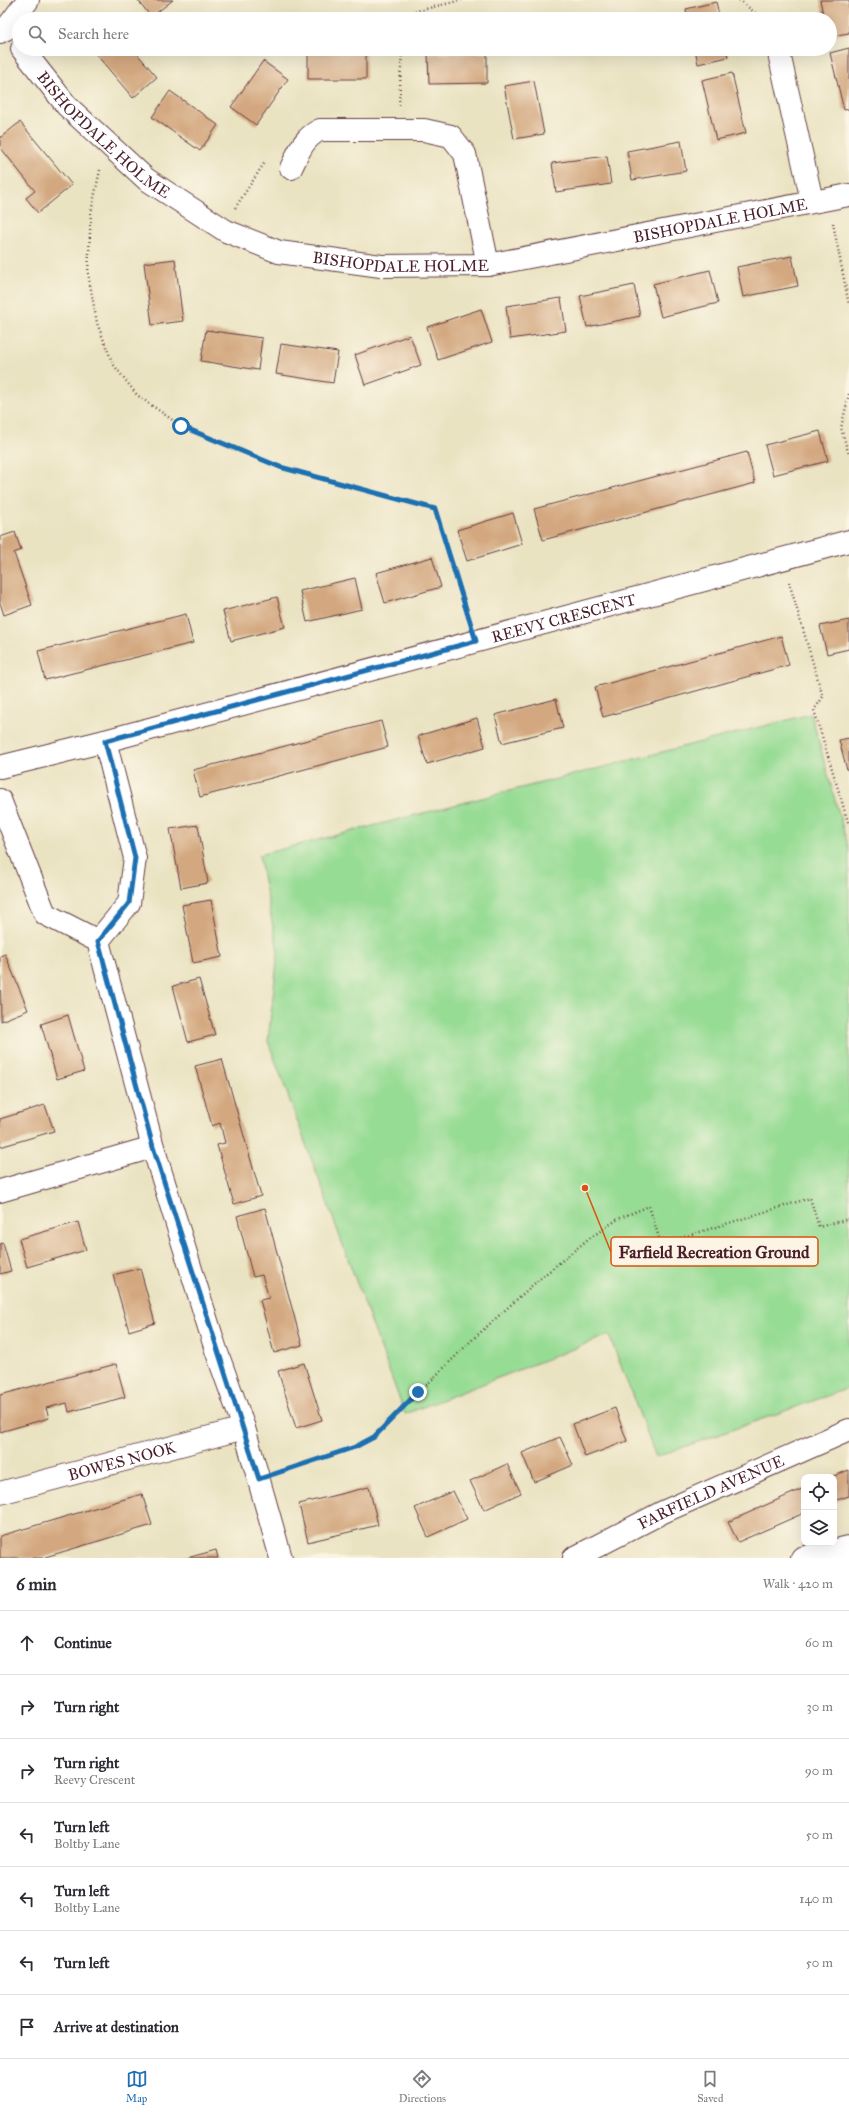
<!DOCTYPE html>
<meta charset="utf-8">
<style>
body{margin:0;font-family:"IM FELL Great Primer",serif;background:#f7f7f7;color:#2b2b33}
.controls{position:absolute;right:12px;bottom:12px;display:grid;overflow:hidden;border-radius:8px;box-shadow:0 4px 16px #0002}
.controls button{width:36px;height:36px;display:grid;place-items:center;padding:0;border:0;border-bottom:1px solid #e1e1e2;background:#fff;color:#2b2b33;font:20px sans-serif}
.stop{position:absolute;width:12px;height:12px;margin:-9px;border:3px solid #1f6fb2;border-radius:50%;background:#fff}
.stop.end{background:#1f6fb2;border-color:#fff;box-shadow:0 1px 4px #0008}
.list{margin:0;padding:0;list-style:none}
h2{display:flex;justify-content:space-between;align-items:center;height:52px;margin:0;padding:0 16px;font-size:17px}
h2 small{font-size:13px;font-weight:400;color:#7c7c81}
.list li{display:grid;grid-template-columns:26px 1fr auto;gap:12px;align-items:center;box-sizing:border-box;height:64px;padding:0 16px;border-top:1px solid #e1e1e2}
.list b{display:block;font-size:15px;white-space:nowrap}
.list p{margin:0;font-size:13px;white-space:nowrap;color:#7c7c81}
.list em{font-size:13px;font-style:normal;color:#7c7c81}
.icon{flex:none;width:22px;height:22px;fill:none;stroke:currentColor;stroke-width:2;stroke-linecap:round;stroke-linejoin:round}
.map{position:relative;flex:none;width:849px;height:1558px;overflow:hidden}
.search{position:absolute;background:#fff;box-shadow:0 4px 16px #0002;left:12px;right:12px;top:12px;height:44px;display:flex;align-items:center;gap:10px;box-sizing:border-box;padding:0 14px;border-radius:22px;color:#7c7c81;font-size:15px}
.sheet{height:500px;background:#fff}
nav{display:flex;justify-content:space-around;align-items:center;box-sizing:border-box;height:56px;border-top:1px solid #e1e1e2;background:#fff;font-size:11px;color:#7c7c81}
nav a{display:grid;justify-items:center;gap:2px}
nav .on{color:#1f6fb2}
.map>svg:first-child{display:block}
.green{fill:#97dc94;stroke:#707e60}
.building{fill:#d3a880}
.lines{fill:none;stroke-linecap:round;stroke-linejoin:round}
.minor-casing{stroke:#623c42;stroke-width:24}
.path{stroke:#623c42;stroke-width:2.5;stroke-dasharray:1 3;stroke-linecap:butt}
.minor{stroke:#fff;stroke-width:22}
.route{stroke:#1f6fb2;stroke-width:5}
.labels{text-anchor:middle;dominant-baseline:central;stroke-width:3;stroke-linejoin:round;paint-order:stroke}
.street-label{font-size:16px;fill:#4a1f2b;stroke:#fcf5e5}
.leader{fill:none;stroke:#d8530f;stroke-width:1.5}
.callout-dot{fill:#d8530f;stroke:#fcf5e5;stroke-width:1.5}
.callout{fill:#fcf5e5;stroke:#d8530f;stroke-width:1.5}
.callout-label{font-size:17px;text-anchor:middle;font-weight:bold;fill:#4a1f2b}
</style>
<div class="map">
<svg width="849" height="1558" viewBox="0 0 849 1558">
<rect width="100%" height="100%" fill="#fcf5e5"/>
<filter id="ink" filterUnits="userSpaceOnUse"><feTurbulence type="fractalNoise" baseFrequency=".025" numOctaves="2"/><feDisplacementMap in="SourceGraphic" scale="8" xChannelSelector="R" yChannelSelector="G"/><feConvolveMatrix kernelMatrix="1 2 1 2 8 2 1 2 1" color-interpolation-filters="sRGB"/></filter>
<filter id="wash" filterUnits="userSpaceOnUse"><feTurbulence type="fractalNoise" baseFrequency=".012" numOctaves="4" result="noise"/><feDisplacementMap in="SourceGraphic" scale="16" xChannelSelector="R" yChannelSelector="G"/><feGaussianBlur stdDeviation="0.9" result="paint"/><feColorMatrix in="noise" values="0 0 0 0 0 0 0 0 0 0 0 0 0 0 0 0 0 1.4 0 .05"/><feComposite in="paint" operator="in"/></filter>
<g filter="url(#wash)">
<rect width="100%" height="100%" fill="#eae3c2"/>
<path class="green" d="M811,714L849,850V1388L656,1457L609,1335L405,1414L268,1041L278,952L259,855Z"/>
<g id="blocks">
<path class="building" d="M138,0H173L151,17Z
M820,0H849V33L830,36V19H824Z
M716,2L720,19H688L686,9Z
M849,48V109L844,110L830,53Z
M100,49H133L157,77L133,98L95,53Z
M308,49H366V79H308Z
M695,49H726L728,57L698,64Z
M487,53V83L429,84L428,54Z
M263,61L288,79L256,125L231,107Z
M732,73L746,133L716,140L702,80Z
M534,81L544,134L514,139L504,86Z
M170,91L218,125L200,151L152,117Z
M20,122L72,185L38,213L26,198L35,191L0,147V138Z
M681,141L686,171L632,180L627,151Z
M607,156L611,184L556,192L552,163Z
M792,256L798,286L743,297L737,267Z
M175,259L183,321L152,325L144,263Z
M710,270L718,303L661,317L653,284Z
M634,285L640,316L587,327L580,296Z
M561,298L566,331L510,339L506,306Z
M481,309L492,342L438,360L427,327Z
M206,330L262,338L258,370L201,361Z
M410,335L421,365L365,385L355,355Z
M281,344L338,352L333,383L276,374Z
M820,431L828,461L773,475L765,445Z
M747,452L755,483L543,540L534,509Z
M513,513L522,544L467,561L457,530Z
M15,532L21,550L14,553L32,605L4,615L0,603V537Z
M432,557L441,587L385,603L376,573Z
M355,578L362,609L307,622L300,591Z
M277,597L285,627L231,641L223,611Z
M186,614L193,643L45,680L38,651Z
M849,620V649L827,654L820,626Z
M781,636L789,665L603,717L595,687Z
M556,699L563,728L502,743L495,715Z
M477,718L485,747L427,764L418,736Z
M381,721L388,747L200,797L193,770Z
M849,738V770H847L839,740Z
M198,825L208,883L181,888L170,829Z
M211,900L222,957L193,963L182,905Z
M5,954L28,1010L1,1021L0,956Z
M199,979L215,1035L188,1042L173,986Z
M68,1015L84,1071L57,1079L41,1024Z
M222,1059L261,1196L234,1204L217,1145L225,1143L220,1123L212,1126L195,1066Z
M45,1105L54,1131L0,1147V1119Z
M265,1208L302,1345L274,1353L260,1300L269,1298L262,1275L253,1277L237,1216Z
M78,1222L86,1250L27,1267L19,1239Z
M3,1243L11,1271L0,1274V1244Z
M140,1268L155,1323L129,1331L113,1275Z
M304,1363L322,1420L296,1428L278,1371Z
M116,1364L125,1397L69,1412L67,1403L46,1408L49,1418L0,1432V1395Z
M615,1408L627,1441L585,1457L573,1424Z
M560,1437L573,1465L534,1482L522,1453Z
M507,1464L521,1493L484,1510L470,1481Z
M849,1470V1496L834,1501V1477H831Z
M369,1487L378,1525L308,1542L299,1504Z
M804,1488V1513L738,1542L728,1522Z
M453,1491L467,1519L428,1537L415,1508Z
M142,1494L152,1525L42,1558H0V1536Z
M216,1550L218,1558H187Z"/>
</g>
</g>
<g filter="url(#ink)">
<use href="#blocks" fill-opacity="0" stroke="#623c42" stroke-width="1"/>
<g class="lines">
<defs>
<g id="minor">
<path d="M0,32L6,29L28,0"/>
<path id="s1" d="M22,49L67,106L146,179L226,231L279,252L381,266L488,265L849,195"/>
<path d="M778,49L812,201"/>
<path d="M291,168C299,152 303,138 320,130H424L451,136L465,154L488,265"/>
<path id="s2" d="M0,767L105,741L849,541"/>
<path d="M0,800L45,914L98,941L153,1147L216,1350L244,1428L281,1558"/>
<path d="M98,941L129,903L135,858L105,741"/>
<path d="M0,1191L153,1147"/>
<path id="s3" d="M0,1493L244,1428"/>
<path id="s4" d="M574,1558L663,1512L849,1430"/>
<path d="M802,1558L849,1547"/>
</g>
</defs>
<use href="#minor" class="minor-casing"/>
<path class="path" d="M739,0L763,19
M404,19V14L462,0
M399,105L402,49
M100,170L91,212L88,273L97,323L113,364L137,395L181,426L280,467L435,509L468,618
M235,208L265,162
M833,223L849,305
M849,394L841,428L849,455
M789,582L823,697L814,710L849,825
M282,1471L355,1447L374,1437L472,1340L536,1282L587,1240L618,1219L649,1206L661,1244L810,1198L819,1227L849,1219"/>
<use href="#minor" class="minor"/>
</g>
</g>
<g class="lines" filter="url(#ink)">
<path class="route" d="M181,426L280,467L435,509L476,641L105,741L135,858L129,903L98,941L153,1147L259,1479L355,1447L374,1437L418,1392"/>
</g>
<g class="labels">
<g class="street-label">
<text stroke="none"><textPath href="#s1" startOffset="119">BISHOPDALE HOLME</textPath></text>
<text stroke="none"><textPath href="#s1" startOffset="779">BISHOPDALE HOLME</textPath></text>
<text stroke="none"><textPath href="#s1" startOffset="455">BISHOPDALE HOLME</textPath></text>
<text stroke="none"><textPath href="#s2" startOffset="583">REEVY CRESCENT</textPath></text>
<text stroke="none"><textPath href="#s3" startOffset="126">BOWES NOOK</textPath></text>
<text stroke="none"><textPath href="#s4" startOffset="152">FARFIELD AVENUE</textPath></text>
</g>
</g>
<path class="leader" d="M585 1188L611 1252"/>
<circle class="callout-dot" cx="585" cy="1188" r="4"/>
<rect class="callout" x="611" y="1237" width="207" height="29" rx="4"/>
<g class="callout-label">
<text x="714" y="1258">Farfield Recreation Ground</text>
</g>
</svg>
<div class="controls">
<button><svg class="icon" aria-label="locate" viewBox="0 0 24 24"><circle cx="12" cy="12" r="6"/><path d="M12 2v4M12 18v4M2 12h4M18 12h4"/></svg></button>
<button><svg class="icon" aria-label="layers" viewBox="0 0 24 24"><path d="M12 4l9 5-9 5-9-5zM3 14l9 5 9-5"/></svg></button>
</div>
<div class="stop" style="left:181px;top:426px"></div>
<div class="stop end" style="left:418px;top:1392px"></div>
<div class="search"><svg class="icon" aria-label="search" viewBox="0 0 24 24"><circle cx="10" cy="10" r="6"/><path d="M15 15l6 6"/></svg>Search here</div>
</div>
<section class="sheet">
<h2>6 min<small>Walk · 420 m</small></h2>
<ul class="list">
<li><svg class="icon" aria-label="ahead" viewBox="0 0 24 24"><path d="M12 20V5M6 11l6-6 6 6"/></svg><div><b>Continue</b></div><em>60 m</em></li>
<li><svg class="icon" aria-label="right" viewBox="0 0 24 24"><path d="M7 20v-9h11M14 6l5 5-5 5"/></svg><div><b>Turn right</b></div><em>30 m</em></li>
<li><svg class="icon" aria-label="right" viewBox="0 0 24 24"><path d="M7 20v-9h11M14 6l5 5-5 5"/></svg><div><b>Turn right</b><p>Reevy Crescent</p></div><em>90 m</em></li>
<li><svg class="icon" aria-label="left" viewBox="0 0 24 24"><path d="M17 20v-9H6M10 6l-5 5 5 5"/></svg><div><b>Turn left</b><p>Boltby Lane</p></div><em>50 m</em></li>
<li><svg class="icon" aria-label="left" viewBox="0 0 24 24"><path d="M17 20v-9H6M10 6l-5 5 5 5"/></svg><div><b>Turn left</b><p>Boltby Lane</p></div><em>140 m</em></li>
<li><svg class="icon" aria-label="left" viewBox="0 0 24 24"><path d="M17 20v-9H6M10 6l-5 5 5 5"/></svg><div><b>Turn left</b></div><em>50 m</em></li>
<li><svg class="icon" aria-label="arrive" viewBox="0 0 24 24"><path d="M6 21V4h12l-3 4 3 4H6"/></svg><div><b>Arrive at destination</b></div></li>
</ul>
</section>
<nav>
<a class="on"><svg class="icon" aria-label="map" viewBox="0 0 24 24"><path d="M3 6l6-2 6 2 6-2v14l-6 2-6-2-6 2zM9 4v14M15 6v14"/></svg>Map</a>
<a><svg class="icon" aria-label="directions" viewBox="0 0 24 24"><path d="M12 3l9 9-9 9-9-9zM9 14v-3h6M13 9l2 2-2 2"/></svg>Directions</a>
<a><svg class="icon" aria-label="saved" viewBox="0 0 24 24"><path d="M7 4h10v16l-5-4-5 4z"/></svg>Saved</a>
</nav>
